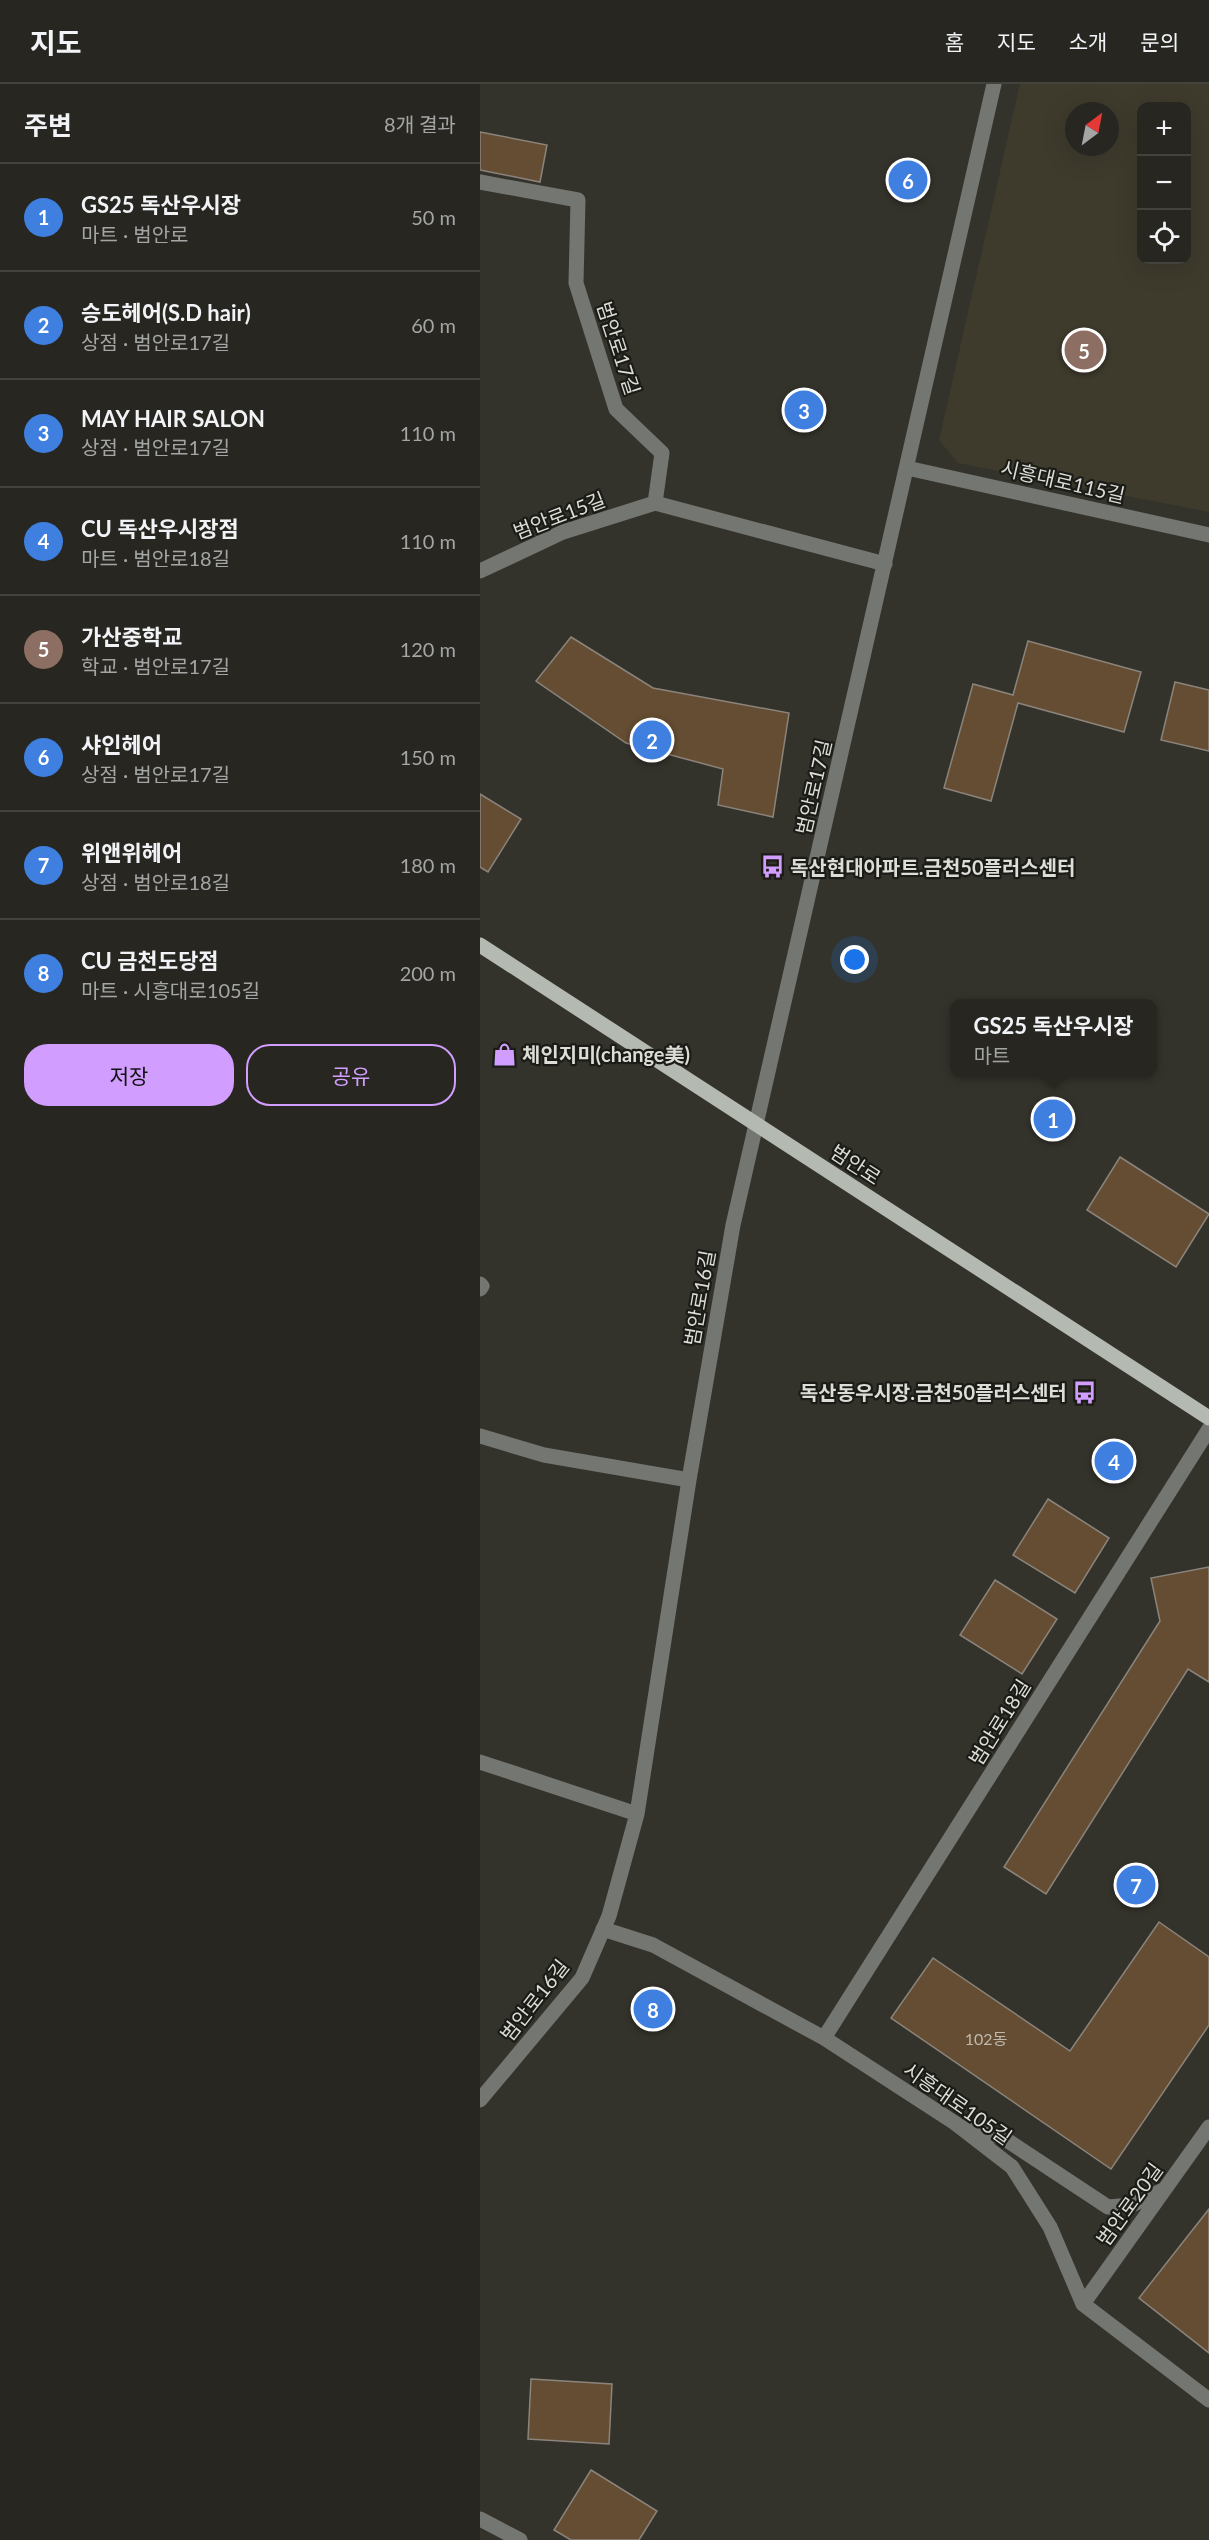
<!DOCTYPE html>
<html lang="ko">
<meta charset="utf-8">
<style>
body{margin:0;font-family:Lato,"Noto Sans KR",sans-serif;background:#33322d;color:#f1f3f6}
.controls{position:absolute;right:18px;top:18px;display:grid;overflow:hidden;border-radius:12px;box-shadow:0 6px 24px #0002}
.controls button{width:54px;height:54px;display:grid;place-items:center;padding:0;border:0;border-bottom:2px solid #43433e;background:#272620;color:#f1f3f6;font:30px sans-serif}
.compass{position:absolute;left:585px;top:18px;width:54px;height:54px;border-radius:50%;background:#272620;box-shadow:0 6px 24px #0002;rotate:32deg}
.you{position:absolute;left:375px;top:876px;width:21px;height:21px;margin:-15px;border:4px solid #fff;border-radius:50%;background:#1a73e8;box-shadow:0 0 0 9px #1a73e833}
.badge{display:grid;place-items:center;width:39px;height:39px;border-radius:50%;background:#d19dfe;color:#fff;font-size:20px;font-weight:700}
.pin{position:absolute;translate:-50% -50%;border:3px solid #fff;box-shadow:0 2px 6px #0006}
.popup{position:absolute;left:470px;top:915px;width:207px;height:78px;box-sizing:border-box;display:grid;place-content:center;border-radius:12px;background:#272620;filter:drop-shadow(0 2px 4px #0005);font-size:20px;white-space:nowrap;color:#a4a5a5}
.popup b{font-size:22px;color:#f1f3f6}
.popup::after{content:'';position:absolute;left:50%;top:100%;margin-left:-12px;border:12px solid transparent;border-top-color:#272620}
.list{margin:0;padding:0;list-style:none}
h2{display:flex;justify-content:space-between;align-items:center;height:78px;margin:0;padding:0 24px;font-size:26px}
h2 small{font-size:20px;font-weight:400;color:#a4a5a5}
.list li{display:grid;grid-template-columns:39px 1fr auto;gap:18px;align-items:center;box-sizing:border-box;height:108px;padding:0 24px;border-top:2px solid #43433e}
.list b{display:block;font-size:22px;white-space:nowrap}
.list p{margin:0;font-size:20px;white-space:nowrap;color:#a4a5a5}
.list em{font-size:20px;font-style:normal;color:#a4a5a5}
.actions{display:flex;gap:12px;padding:18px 24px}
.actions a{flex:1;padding:14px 0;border:2px solid #d19dfe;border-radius:24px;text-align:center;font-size:21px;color:#d19dfe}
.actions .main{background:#d19dfe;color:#111}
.icon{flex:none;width:33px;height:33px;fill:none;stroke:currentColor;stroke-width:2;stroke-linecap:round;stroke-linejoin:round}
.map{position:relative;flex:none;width:729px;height:2456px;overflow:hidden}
header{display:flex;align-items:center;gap:36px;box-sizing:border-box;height:84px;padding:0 30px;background:#272620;border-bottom:2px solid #43433e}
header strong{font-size:28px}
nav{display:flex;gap:33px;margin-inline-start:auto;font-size:21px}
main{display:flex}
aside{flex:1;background:#272620}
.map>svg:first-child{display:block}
.built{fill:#3e3b2d;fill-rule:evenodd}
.building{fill:#644d32;stroke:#8b847c;stroke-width:1.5}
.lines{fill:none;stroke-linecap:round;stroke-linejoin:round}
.minor{stroke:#747672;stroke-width:15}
.major{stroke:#b4b9b1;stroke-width:15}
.labels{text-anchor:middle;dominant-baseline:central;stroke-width:4.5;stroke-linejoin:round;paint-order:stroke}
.number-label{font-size:16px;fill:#bfb9ae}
.street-label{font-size:20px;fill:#ddddd7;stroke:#1b1b17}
.poi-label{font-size:20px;font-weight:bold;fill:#ddddd7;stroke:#1b1b17;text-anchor:start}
</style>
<header>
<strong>지도</strong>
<nav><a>홈</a><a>지도</a><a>소개</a><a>문의</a></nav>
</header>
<main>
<aside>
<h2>주변<small>8개 결과</small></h2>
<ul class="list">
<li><span class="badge" style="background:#3f7fe0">1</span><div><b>GS25 독산우시장</b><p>마트 · 범안로</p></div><em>50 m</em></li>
<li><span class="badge" style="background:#3f7fe0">2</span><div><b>승도헤어(S.D hair)</b><p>상점 · 범안로17길</p></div><em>60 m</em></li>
<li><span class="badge" style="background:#3f7fe0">3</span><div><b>MAY HAIR SALON</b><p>상점 · 범안로17길</p></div><em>110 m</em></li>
<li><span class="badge" style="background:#3f7fe0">4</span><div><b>CU 독산우시장점</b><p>마트 · 범안로18길</p></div><em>110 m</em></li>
<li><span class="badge" style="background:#8d6e63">5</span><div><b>가산중학교</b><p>학교 · 범안로17길</p></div><em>120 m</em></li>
<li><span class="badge" style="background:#3f7fe0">6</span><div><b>샤인헤어</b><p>상점 · 범안로17길</p></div><em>150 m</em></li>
<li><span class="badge" style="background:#3f7fe0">7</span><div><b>위앤위헤어</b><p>상점 · 범안로18길</p></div><em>180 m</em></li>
<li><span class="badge" style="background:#3f7fe0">8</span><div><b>CU 금천도당점</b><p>마트 · 시흥대로105길</p></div><em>200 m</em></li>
</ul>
<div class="actions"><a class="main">저장</a><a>공유</a></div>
</aside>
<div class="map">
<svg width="729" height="2456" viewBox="0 0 729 2456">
<rect width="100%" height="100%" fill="#34332b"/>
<path class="built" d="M540,0H729V428L478,379L459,356ZM662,22H706V176H662ZM594,27H630V63H594Z"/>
<path class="building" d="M0,48L67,61L60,98L0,86Z
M91,553L173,604L309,629L293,733L238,721L243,685L146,659L56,597Z
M548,557L661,588L644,648L538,619L511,717L464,704L493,600L533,611Z
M695,598L729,606V667L681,656Z
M0,710L41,735L8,788L0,783Z
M640,1073L729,1130L696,1183L607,1126Z
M568,1415L629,1454L595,1509L533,1471Z
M729,1483V1598L708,1585L566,1810L524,1783L680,1537L671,1494Z
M515,1496L577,1535L542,1590L480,1551Z
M679,1838L729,1873V1941L631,2085L411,1934L453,1874L590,1967Z
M729,2125V2269L659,2214Z
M51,2295L132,2300L129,2360L48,2355Z
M111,2386L177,2427L159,2456H91L74,2446Z"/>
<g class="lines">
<path class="minor" d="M0,98L98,116L96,199L136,325L182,369L175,419L405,480
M427,384L729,451
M0,487L83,448L175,419
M0,1200L2,1202L0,1205
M0,1352L64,1371L209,1396
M0,1678L157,1730
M123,1845L173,1861L344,1954L475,2039L532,2083L570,2143L603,2220L729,2316
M344,1954L729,1345
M0,2016L102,1894L129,1832L157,1730L209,1396L253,1141L514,0
M486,2042L525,2055L628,2123L652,2121L685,2105
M603,2220L729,2043
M0,2435L40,2456"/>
<path class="major" d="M0,861L729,1334"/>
</g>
<defs>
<symbol id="bus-bare" viewBox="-9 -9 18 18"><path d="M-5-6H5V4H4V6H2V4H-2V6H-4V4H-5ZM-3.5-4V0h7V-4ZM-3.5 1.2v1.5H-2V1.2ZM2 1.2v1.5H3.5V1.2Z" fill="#d19dfe" stroke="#1b1b17" stroke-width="2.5" paint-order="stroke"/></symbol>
<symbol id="shop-bare" viewBox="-9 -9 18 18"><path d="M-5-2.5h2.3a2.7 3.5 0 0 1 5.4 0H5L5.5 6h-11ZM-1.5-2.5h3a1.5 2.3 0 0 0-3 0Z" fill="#d19dfe" stroke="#1b1b17" stroke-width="2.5" paint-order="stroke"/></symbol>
</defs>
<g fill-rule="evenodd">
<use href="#bus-bare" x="276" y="766" width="33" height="33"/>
<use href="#shop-bare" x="8" y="954" width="33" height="33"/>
<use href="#bus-bare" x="588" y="1292" width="33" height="33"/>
</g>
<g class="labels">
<g class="number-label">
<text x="506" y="1954">102동</text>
</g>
<g class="street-label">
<text transform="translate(139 264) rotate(72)">범안로17길</text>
<text transform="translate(583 397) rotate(13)">시흥대로115길</text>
<text transform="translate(79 431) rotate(-21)">범안로15길</text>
<text transform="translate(333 703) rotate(-77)">범안로17길</text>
<text transform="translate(376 1080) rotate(33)">범안로</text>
<text transform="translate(219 1214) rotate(-80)">범안로16길</text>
<text transform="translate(519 1638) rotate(-58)">범안로18길</text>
<text transform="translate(54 1916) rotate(-52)">범안로16길</text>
<text transform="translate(478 2019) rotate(35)">시흥대로105길</text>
<text transform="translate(649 2120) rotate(-54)">범안로20길</text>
</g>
<g class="poi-label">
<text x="310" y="783">독산현대아파트.금천50플러스센터</text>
<text x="42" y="970">체인지미(change美)</text>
<text x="587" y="1308" text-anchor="end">독산동우시장.금천50플러스센터</text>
</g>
</g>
</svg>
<div class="controls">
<button>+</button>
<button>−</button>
<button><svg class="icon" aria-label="locate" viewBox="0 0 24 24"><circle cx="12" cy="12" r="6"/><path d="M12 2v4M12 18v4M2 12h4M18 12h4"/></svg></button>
</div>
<svg class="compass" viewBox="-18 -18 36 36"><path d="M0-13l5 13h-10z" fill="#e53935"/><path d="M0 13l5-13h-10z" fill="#a4a5a5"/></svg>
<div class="you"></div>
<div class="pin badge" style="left:573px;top:1035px;background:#3f7fe0">1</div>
<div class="popup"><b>GS25 독산우시장</b>마트</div>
<div class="pin badge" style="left:172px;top:656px;background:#3f7fe0">2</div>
<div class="pin badge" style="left:324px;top:326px;background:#3f7fe0">3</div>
<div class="pin badge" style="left:634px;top:1377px;background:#3f7fe0">4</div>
<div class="pin badge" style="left:604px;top:266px;background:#8d6e63">5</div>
<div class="pin badge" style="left:428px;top:96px;background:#3f7fe0">6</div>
<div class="pin badge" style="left:656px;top:1801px;background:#3f7fe0">7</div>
<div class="pin badge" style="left:173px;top:1925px;background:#3f7fe0">8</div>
</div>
</main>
